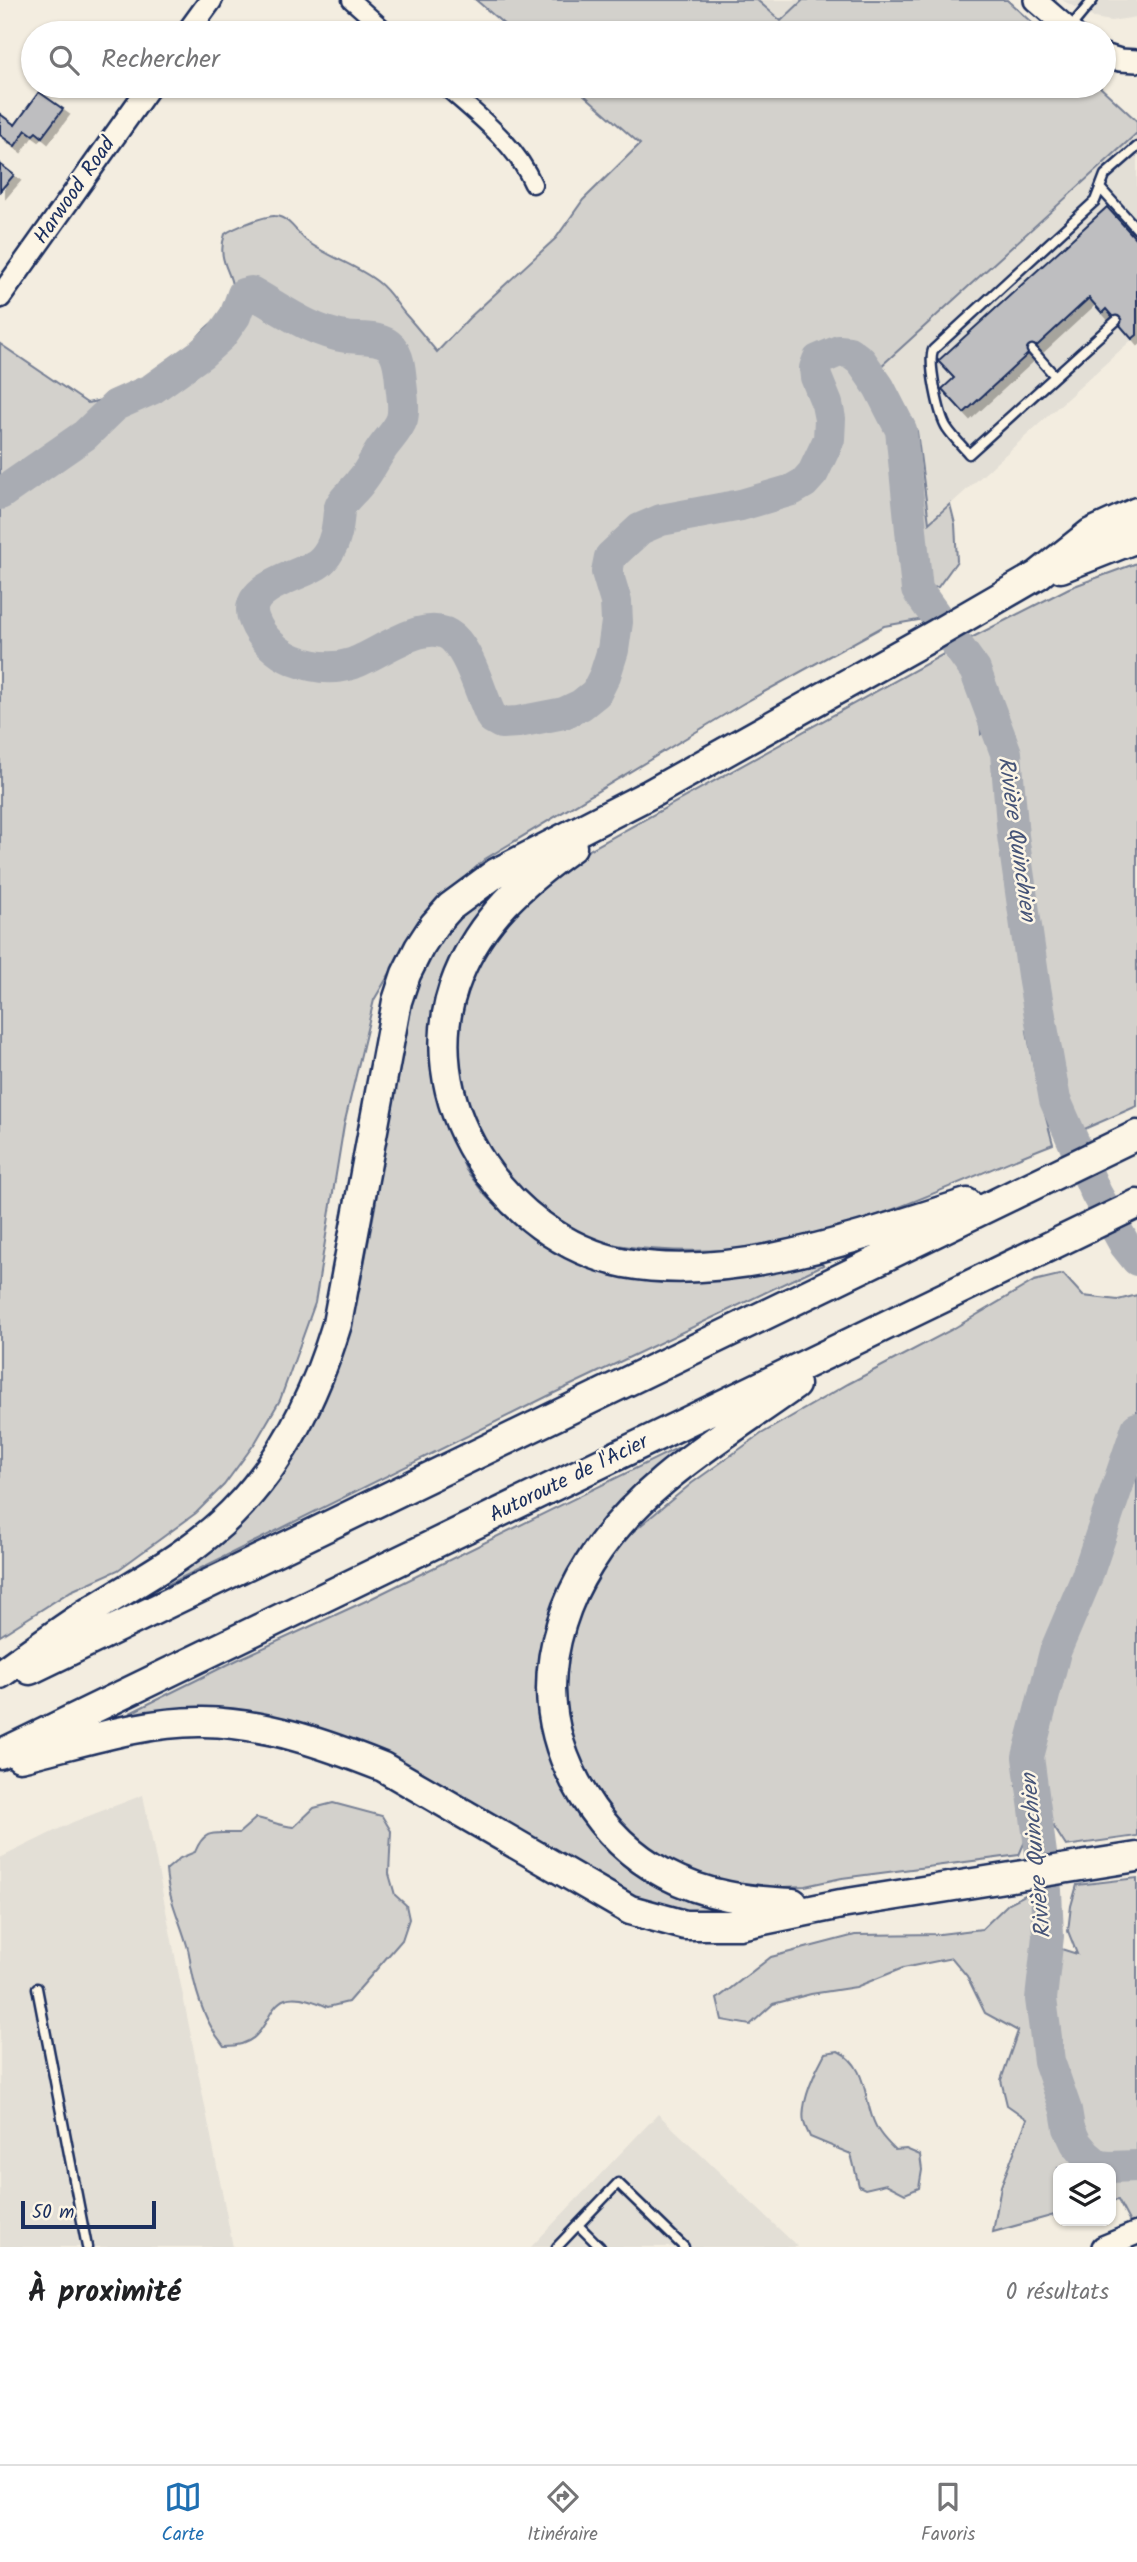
<!DOCTYPE html>
<html lang="fr">
<meta charset="utf-8">
<style>
body{margin:0;font-family:Kalam,sans-serif;background:#f2f2f2;color:#202124}
.controls{position:absolute;right:21px;bottom:21px;display:grid;overflow:hidden;border-radius:14px;box-shadow:0 2px 5px #0004}
.controls button{width:63px;height:63px;display:grid;place-items:center;padding:0;border:0;border-bottom:2px solid #e0e0e0;background:#fff;color:#202124;font:35px sans-serif}
.scale{position:absolute;left:21px;bottom:18px;width:135px;box-sizing:border-box;padding-left:7px;border:4px solid #1b2f5e;border-top:0;font-size:19px;line-height:24px;white-space:nowrap;color:#1b2f5e;-webkit-text-stroke:5px #fcf5e5;paint-order:stroke}
.list{margin:0;padding:0;list-style:none}
h2{display:flex;justify-content:space-between;align-items:center;height:91px;margin:0;padding:0 28px;font-size:30px}
h2 small{font-size:23px;font-weight:400;color:#757577}
.icon{flex:none;width:38px;height:38px;fill:none;stroke:currentColor;stroke-width:2;stroke-linecap:round;stroke-linejoin:round}
.map{position:relative;flex:none;width:1137px;height:2247px;overflow:hidden}
.search{position:absolute;background:#fff;box-shadow:0 2px 5px #0004;left:21px;right:21px;top:21px;height:77px;display:flex;align-items:center;gap:18px;box-sizing:border-box;padding:0 24px;border-radius:38px;color:#757577;font-size:26px}
.sheet{height:217px;background:#fff}
nav{display:flex;justify-content:space-around;align-items:center;box-sizing:border-box;height:98px;border-top:2px solid #e0e0e0;background:#fff;font-size:19px;color:#757577}
nav a{display:grid;justify-items:center;gap:4px}
nav .on{color:#1f6fb2}
.map>svg:first-child{display:block}
.built{fill:#e3dfd6}
.green{fill:#d3d1cc;stroke:#778095;stroke-width:2}
.lines{fill:none;stroke-linecap:round;stroke-linejoin:round}
.river{stroke:#a9acb3;stroke-width:32}
.building{fill:#bebec0;stroke:#1b2f5e;stroke-width:2;filter:url(#shadow)}
.lane-casing{stroke:#1b2f5e;stroke-width:13}
.street-casing{stroke:#1b2f5e;stroke-width:21}
.secondary-casing{stroke:#1b2f5e;stroke-width:26}
.highway-casing{stroke:#1b2f5e;stroke-width:33}
.lane{stroke:#fcf5e5;stroke-width:8}
.street{stroke:#fcf5e5;stroke-width:16}
.secondary{stroke:#fcf5e5;stroke-width:21}
.highway{stroke:#fcf5e5;stroke-width:28}
.labels{text-anchor:middle;dominant-baseline:central;stroke-width:5;stroke-linejoin:round;paint-order:stroke}
.street-label{font-size:21px;fill:#1b2f5e;stroke:#fcf5e5}
.water-label{font-size:23px;font-style:italic;fill:#465478;stroke:#fcf5e5}
</style>
<div class="map">
<svg width="1137" height="2247" viewBox="0 0 1137 2247">
<defs>
<filter id="shadow"><feDropShadow dx="6" dy="6" stdDeviation="0" flood-color="#0004"/></filter>
</defs>
<rect width="100%" height="100%" fill="#f3ede0"/>
<filter id="ink" filterUnits="userSpaceOnUse"><feTurbulence type="fractalNoise" baseFrequency=".0143" numOctaves="2"/><feDisplacementMap in="SourceGraphic" scale="14" xChannelSelector="R" yChannelSelector="G"/><feConvolveMatrix kernelMatrix="1 2 1 2 8 2 1 2 1" color-interpolation-filters="sRGB"/></filter>
<g filter="url(#ink)">
<path class="built" d="M757,0H803L781,21Z
M1062,0H1137V17L1111,21L1094,18Z
M1137,133V335L929,524L917,431L879,368Z
M143,1795L233,2247H0V1858L73,1822Z
M658,2114L798,2247H531Z"/>
<path class="green" d="M476,0H757L781,21L803,0H1007L1043,33H514Z
M574,86H1099L1137,121V133L879,368L917,431L929,523L950,504L955,524L957,561L938,587L907,592L924,619L884,626L744,703L485,859L425,914L374,1000L344,1125L315,1303L280,1400L255,1443L224,1485L196,1513L118,1570L71,1591L0,1636V344L87,403C123,398 157,379 183,354C191,346 197,337 205,329C216,318 229,314 232,297C236,273 215,264 225,234C233,228 266,215 275,216C290,217 297,234 308,242C330,258 357,265 378,282C391,292 396,304 406,315C417,327 427,340 437,352L469,318L556,238L583,200L640,144Z
M1137,563V1106L1080,1131L1066,1105L1054,1042L1027,1031L1038,1088L1053,1144C975,1174 898,1213 816,1234C801,1239 785,1240 769,1243C756,1245 742,1249 728,1250C688,1252 617,1251 581,1235C488,1192 423,1067 475,970C500,923 542,888 582,854L949,651L972,678L979,704L981,734L999,717L995,701L965,641L1069,588Z
M496,885L501,891L435,1012L432,1043L440,1106L466,1170L486,1196L513,1223L539,1243L568,1259L624,1276L819,1259L823,1265L548,1396L167,1585L165,1580L298,1448L320,1411L344,1348L360,1286L375,1207L388,1113L409,1006L416,981L448,926Z
M1063,1274L1083,1296L1118,1300L1137,1295V1836L1066,1846L1052,1824L1038,1782L1016,1785L1032,1825L1019,1855L842,1878L805,1886L761,1888L716,1883L677,1868L645,1849L598,1797L573,1748L563,1706L565,1657L577,1617L617,1545L692,1483L761,1434L848,1384L951,1330L1034,1281Z
M677,1448L680,1455L542,1649L537,1676L539,1706L564,1785L725,1907L724,1917L648,1908L387,1756L134,1719L130,1713L237,1660L368,1600Z
M333,1803L382,1816L391,1831L389,1874L395,1895L406,1905L409,1919L402,1940L348,2002L328,2007C250,1971 287,2048 224,2046C207,2025 197,1998 192,1971C190,1964 190,1956 188,1949C181,1922 168,1899 166,1870L180,1858L195,1852C205,1827 216,1834 239,1833L256,1818C269,1820 280,1826 294,1827L314,1808Z
M1137,1878V2236L1118,2200L1111,2201V2168H1058V2214L993,2232L1001,2186L1027,2119L1007,2105L1001,2080L1018,2031L985,2013L967,1976L952,1958L903,1968L856,1987L811,1994L773,2004L750,2025L722,2020L717,1999L771,1957L855,1935L940,1934L982,1929L1009,1903L1025,1895L1043,1898L1049,1912L1039,1942L1077,1954L1068,1931L1071,1906L1077,1885Z
M838,2051C871,2067 862,2108 880,2133C884,2139 890,2145 895,2150L906,2149L920,2155L922,2170L919,2188L905,2194L886,2184L865,2189L859,2186L851,2154L810,2137C808,2132 805,2127 804,2122C800,2103 816,2069 825,2053Z"/>
<g class="lines">
<path class="river" d="M0,494L85,435L116,405L152,389L201,354L221,336L235,316L243,294L251,292C281,309 311,332 346,337C360,339 381,336 391,347C399,356 400,371 401,382C402,394 405,408 402,419C398,431 387,440 381,450C374,460 369,472 361,481C355,490 346,496 341,505C338,510 339,515 338,521C337,536 331,553 319,563C303,576 240,586 254,620C261,638 277,653 294,660C312,667 332,670 351,664C378,656 426,614 453,638C471,655 481,696 492,718L501,723L518,722L564,713L581,705L596,693L605,675L613,650L617,622L616,602L607,572L610,557L640,529L661,520L741,505L792,490L804,483L813,473L829,439L830,419L827,404L816,377L815,368L818,360L839,351L849,352L861,361L879,387L901,430L917,590L975,670L1006,753L1013,836L1034,982L1055,1100L1096,1193L1125,1245L1137,1260
M1137,1428L1086,1579L1055,1652L1028,1757L1046,1891L1048,1936L1041,1999L1049,2061L1066,2110L1069,2128L1076,2143L1086,2155L1099,2166L1109,2167L1137,2166"/>
</g>
<path class="building" d="M86,24L99,33H79Z
M39,92L63,109L42,137L36,132L33,135L26,130L15,146L0,135V114L15,125Z
M0,164L14,175L0,191Z
M1107,207L1137,240V335L1132,339L1106,309L1102,313L1089,298L964,413L942,389L954,378L938,361Z"/>
<g class="lines">
<defs>
<path id="lane" d="M1069,29L1093,0
M1100,188L1137,229
M1116,321L969,454C962,446 953,437 947,428C939,416 928,363 933,350L1095,201L1105,175L1137,147
M1032,350L1055,376
M37,1988L87,2247
M578,2225L600,2247
M557,2247L618,2183L684,2247"/>
<path id="street" d="M351,0L388,33
M445,86C478,116 515,143 533,184"/>
<path id="secondary" d="M1035,0L1073,33
M187,33L211,0
M1104,55L1120,60L1137,61
M0,297L150,86
M1103,2247L1137,2233"/>
<path id="highway" d="M1061,568L1137,538
M572,847C523,882 481,919 458,976C408,1096 503,1239 625,1263C734,1283 863,1235 967,1203
M30,1670L1137,1135
M0,1674C30,1653 60,1630 92,1610C140,1580 191,1554 232,1513C284,1461 316,1393 337,1324L397,1001L406,974L419,948L434,925L450,907L496,873L650,794L936,634L1038,575L1091,533L1137,512
M0,1754L1137,1204
M20,1757C79,1743 142,1721 203,1722C266,1723 325,1744 383,1767L630,1910L685,1925H739L841,1904L1137,1857
M793,1903C748,1901 706,1896 665,1874C600,1840 552,1763 551,1689C551,1645 566,1600 589,1564C638,1485 721,1438 795,1385"/>
</defs>
<use href="#lane" class="lane-casing"/>
<use href="#street" class="street-casing"/>
<use href="#secondary" class="secondary-casing"/>
<use href="#highway" class="highway-casing"/>
<use href="#lane" class="lane"/>
<use href="#street" class="street"/>
<use href="#secondary" class="secondary"/>
<use href="#highway" class="highway"/>
</g>
</g>
<g class="labels">
<g class="street-label">
<text transform="translate(75 191) rotate(-55)">Harwood Road</text>
<text transform="translate(569 1479) rotate(-26)">Autoroute de l'Acier</text>
</g>
<g class="water-label">
<text transform="translate(1016 839) rotate(82)">Rivière Quinchien</text>
<text transform="translate(1037 1856) rotate(-95)">Rivière Quinchien</text>
</g>
</g>
</svg>
<div class="controls">
<button><svg class="icon" aria-label="layers" viewBox="0 0 24 24"><path d="M12 4l9 5-9 5-9-5zM3 14l9 5 9-5"/></svg></button>
</div>
<div class="scale">50 m</div>
<div class="search"><svg class="icon" aria-label="search" viewBox="0 0 24 24"><circle cx="10" cy="10" r="6"/><path d="M15 15l6 6"/></svg>Rechercher</div>
</div>
<section class="sheet">
<h2>À proximité<small>0 résultats</small></h2>
<ul class="list">
</ul>
</section>
<nav>
<a class="on"><svg class="icon" aria-label="map" viewBox="0 0 24 24"><path d="M3 6l6-2 6 2 6-2v14l-6 2-6-2-6 2zM9 4v14M15 6v14"/></svg>Carte</a>
<a><svg class="icon" aria-label="directions" viewBox="0 0 24 24"><path d="M12 3l9 9-9 9-9-9zM9 14v-3h6M13 9l2 2-2 2"/></svg>Itinéraire</a>
<a><svg class="icon" aria-label="saved" viewBox="0 0 24 24"><path d="M7 4h10v16l-5-4-5 4z"/></svg>Favoris</a>
</nav>
